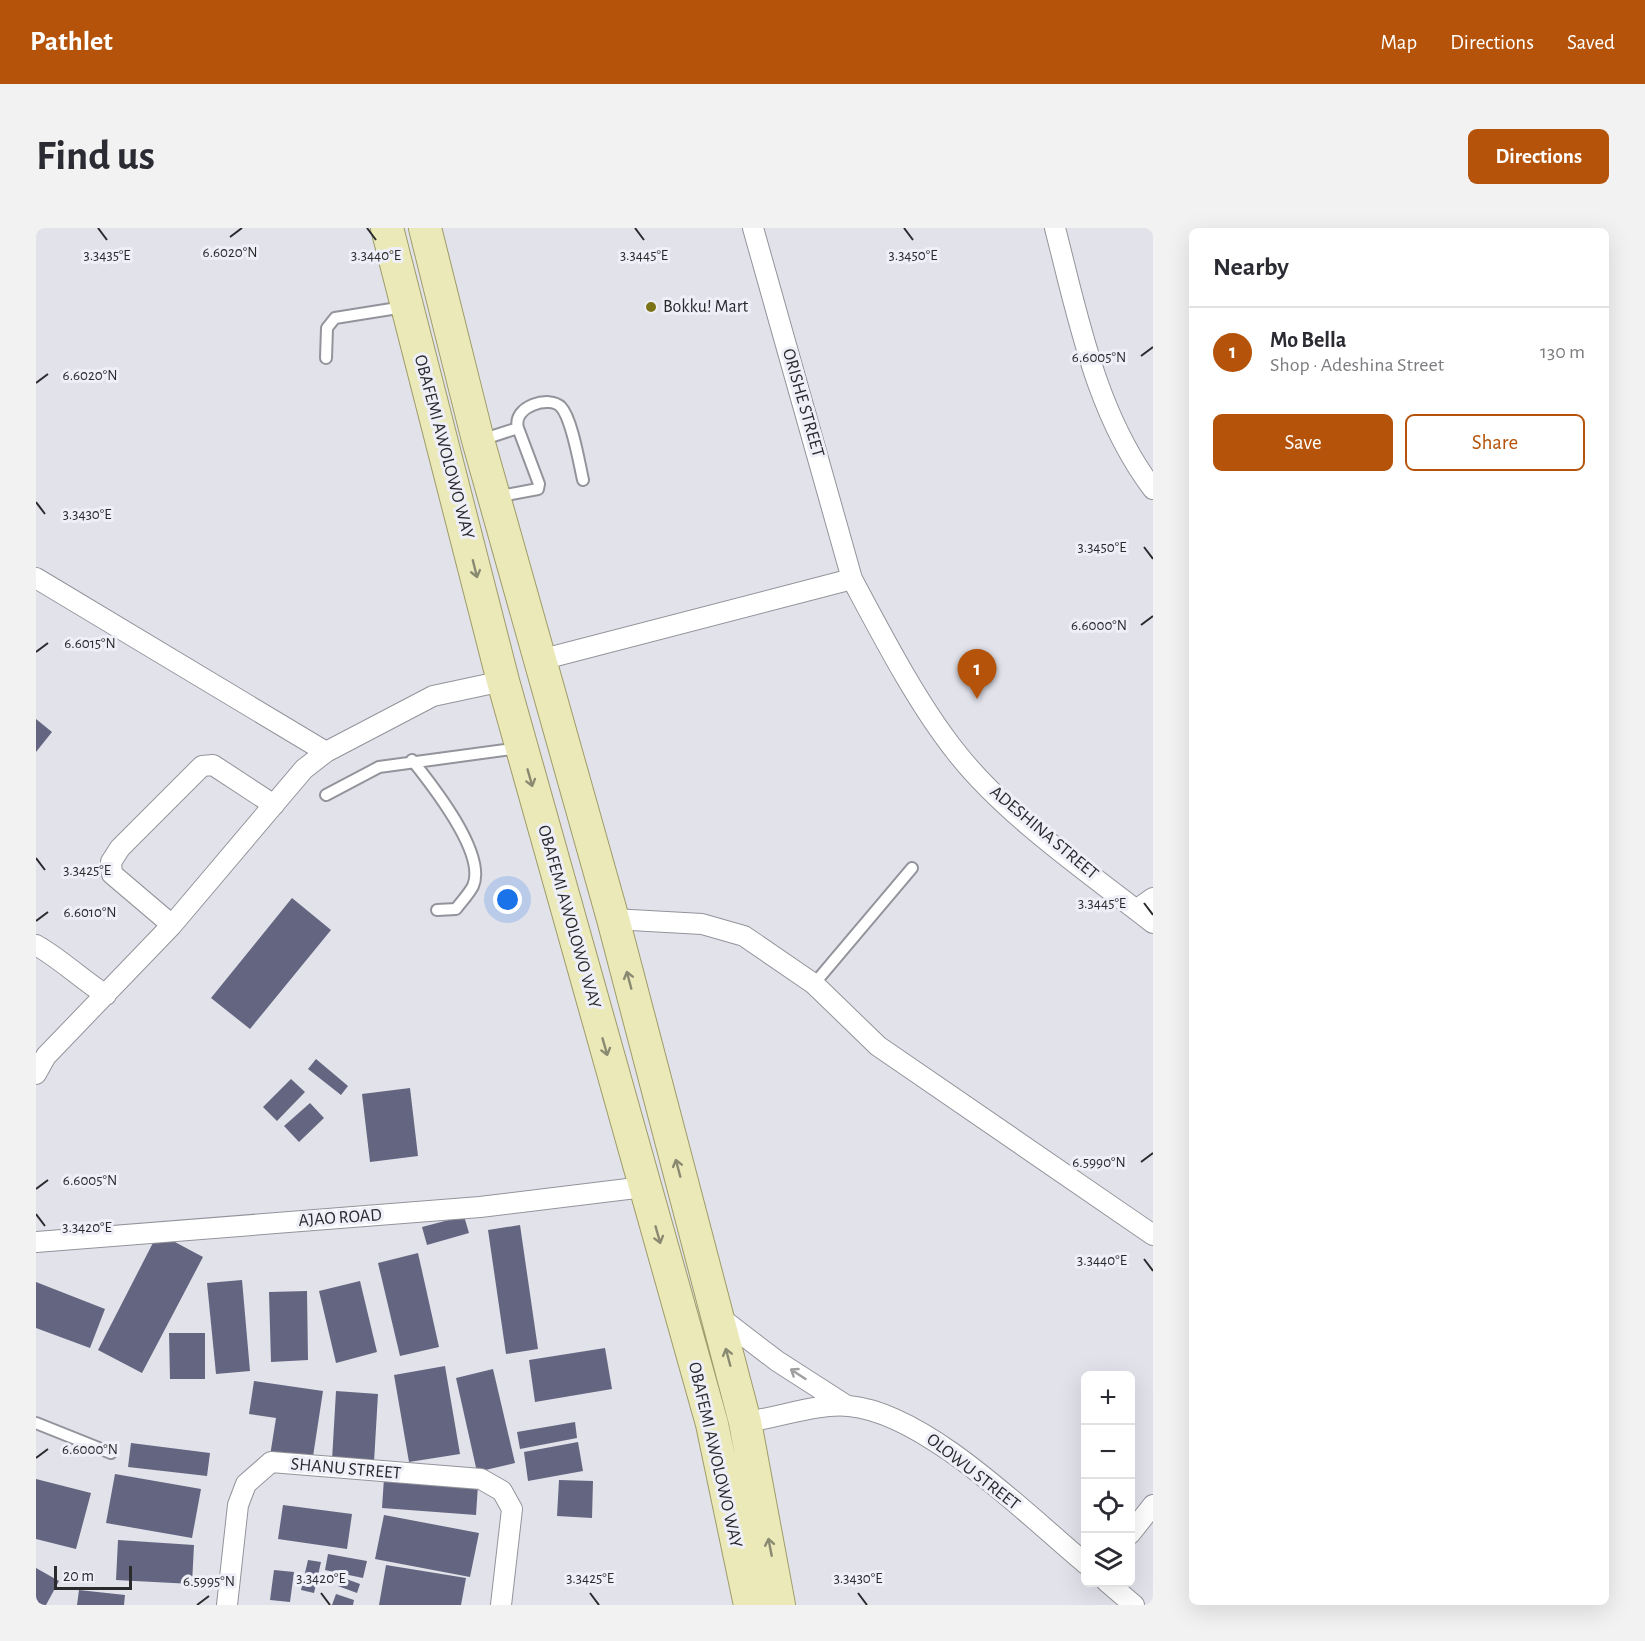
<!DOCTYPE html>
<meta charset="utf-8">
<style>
body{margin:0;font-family:"Alegreya Sans",sans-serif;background:#f2f2f3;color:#2b2b33}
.controls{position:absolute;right:18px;bottom:18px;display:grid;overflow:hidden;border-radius:9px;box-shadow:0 6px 24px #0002}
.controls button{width:54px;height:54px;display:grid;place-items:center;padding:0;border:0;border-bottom:2px solid #e1e1e2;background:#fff;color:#2b2b33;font:30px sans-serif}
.scale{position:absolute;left:18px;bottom:15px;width:78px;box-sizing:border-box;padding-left:6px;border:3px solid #2a2a2d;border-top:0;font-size:16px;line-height:21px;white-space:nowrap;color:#2a2a2d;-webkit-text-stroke:4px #eeeff7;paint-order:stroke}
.you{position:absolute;left:472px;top:672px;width:21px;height:21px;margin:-15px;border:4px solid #fff;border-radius:50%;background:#1a73e8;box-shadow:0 0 0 9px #1a73e833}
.badge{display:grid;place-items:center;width:39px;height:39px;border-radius:50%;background:#b45309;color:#fff;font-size:20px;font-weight:700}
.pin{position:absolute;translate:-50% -50px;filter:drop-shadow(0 2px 3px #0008)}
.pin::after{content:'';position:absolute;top:32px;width:21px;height:18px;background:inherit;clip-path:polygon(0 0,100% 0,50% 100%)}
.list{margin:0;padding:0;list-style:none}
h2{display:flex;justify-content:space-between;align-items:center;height:78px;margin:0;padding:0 24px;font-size:26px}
h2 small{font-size:20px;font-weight:400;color:#7c7c81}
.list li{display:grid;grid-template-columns:39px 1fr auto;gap:18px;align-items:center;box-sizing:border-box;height:90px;padding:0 24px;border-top:2px solid #e1e1e2}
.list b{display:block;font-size:22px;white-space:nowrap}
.list p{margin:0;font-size:20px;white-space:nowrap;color:#7c7c81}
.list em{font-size:20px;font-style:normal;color:#7c7c81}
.actions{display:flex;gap:12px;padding:18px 24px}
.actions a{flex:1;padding:14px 0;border:2px solid #b45309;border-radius:9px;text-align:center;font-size:21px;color:#b45309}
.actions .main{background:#b45309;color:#fff}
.icon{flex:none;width:33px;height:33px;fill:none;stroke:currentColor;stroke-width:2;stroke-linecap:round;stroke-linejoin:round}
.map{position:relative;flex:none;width:1117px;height:1377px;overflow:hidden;border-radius:9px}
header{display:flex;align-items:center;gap:36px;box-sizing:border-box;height:84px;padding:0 30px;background:#b45309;color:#fff}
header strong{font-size:28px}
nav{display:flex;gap:33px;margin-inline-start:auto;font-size:21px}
.intro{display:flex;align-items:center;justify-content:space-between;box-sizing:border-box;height:144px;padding:0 36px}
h1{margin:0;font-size:42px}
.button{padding:15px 27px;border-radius:9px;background:#b45309;color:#fff;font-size:21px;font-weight:700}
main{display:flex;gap:36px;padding:0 36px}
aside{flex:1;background:#fff;border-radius:9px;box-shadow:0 6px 24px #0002}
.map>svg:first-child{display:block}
.building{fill:#646681}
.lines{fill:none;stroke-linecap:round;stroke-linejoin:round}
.lane-casing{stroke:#93949b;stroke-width:14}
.street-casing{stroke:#93949b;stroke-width:22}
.primary-casing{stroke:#9f9c68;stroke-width:34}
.lane{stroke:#fff;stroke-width:10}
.street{stroke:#fff;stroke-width:20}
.primary{stroke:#ebe9b8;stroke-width:32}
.oneway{stroke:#8a8a72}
.oneway2{stroke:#9f9fa0}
.ticks{fill:none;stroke:#2a2a2d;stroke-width:2}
.poi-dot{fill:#7a7417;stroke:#eeeff7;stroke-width:2}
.labels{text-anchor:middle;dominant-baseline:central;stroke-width:6;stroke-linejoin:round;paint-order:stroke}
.poi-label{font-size:18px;fill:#2a2a2d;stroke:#eeeff7;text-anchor:start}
.street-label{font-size:18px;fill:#2a2a2d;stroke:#eeeff7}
.ticks-label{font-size:15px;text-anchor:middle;fill:#2a2a2d;stroke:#eeeff7;stroke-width:6;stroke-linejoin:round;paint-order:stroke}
</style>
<header>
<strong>Pathlet</strong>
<nav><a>Map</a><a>Directions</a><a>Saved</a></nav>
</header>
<div class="intro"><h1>Find us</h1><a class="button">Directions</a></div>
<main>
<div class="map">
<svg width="1117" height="1377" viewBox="0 0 1117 1377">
<rect width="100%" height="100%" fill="#e1e2ea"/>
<path class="building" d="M0,491L16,504L0,524Z
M256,670L295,702L214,801L175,770Z
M280,831L312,858L305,867L272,841Z
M255,851L269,864L241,893L227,879Z
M374,860L382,928L334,934L326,866Z
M274,875L288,890L263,914L248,898Z
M428,988L433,1005L391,1017L386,999Z
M484,997L502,1121L470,1126L452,1002Z
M122,1005L167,1029L106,1145L62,1122Z
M382,1025L403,1119L364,1128L342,1035Z
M206,1052L214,1143L180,1146L171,1055Z
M324,1053L341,1124L300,1135L283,1063Z
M0,1054L69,1081L54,1120L0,1100Z
M271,1063L272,1132L235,1134L233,1064Z
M133,1105H169V1151H134Z
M569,1120L576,1161L499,1174L493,1132Z
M409,1138L424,1226L373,1234L358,1147Z
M457,1141L479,1235L441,1244L420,1150Z
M218,1153L287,1163L276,1235L234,1228L240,1190L213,1186Z
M300,1163L342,1166L338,1234L296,1232Z
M539,1194L541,1210L484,1221L481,1204Z
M542,1214L547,1243L492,1253L488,1224Z
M95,1215L174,1225L171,1248L92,1239Z
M79,1246L165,1261L156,1310L70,1295Z
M348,1250L442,1257L440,1287L346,1280Z
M0,1251L55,1265L40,1321L0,1311Z
M523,1252L557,1253L556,1290L521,1288Z
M247,1277L316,1286L311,1321L242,1311Z
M348,1287L443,1305L434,1349L339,1331Z
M82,1312L158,1317L156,1356L80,1352Z
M292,1326L331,1333L327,1350L289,1342Z
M272,1332L285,1334L278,1365L265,1362Z
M350,1337L430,1350L425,1377H343Z
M0,1340L23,1353L10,1377H0Z
M238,1342L258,1344L254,1374L234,1372Z
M305,1349L324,1356L321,1365L302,1358Z
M43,1362L89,1367L88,1377H41Z
M300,1366L318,1372L317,1377H296Z"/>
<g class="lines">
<defs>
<path id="lane" d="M290,130L291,100L299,90L368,79
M445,212L482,200C476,178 514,167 525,179C536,191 543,234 547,252
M459,269L502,261L503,256L482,200
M376,532C396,557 451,626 437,658C433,666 425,674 420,681L401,682
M290,567L343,539L483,520
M778,756L876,640
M0,1195L75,1225"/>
<path id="street" d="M717,0L816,351C846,407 881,475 920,524C970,588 1052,644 1117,695
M1019,0C1042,89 1060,186 1117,261
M0,350L290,524
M504,432L816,351
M1100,682L1117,670
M577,691L666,696L708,708L778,756L842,818L1117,1007
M136,697L76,646L75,634L84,620L166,538L177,537L238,577
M0,717C25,731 46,752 70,767
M0,846L10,828L136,697L268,541L290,524L397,468L467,453
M0,1014L444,979L608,959
M681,1087L741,1133L811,1178
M709,1194C743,1190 779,1175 813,1178C890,1185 990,1286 1050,1336
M1094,1306L1117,1277
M1071,1354L1098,1377
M191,1377L202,1277L210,1256L235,1234L445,1251L466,1263L476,1281L465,1377"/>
<path id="primary" d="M351,0L467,453L676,1196L714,1377
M389,0L442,212L577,691L709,1194L743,1377"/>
</defs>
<use href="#lane" class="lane-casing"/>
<use href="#street" class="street-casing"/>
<use href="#primary" class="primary-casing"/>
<use href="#lane" class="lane"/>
<use href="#street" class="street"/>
<use href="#primary" class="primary"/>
</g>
<defs><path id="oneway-shaft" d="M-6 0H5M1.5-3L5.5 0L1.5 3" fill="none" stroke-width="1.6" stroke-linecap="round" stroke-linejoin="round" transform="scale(1.5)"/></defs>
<g class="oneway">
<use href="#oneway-shaft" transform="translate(439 341) rotate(76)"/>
<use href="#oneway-shaft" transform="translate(494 550) rotate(74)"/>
<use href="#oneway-shaft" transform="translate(593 752) rotate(-105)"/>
<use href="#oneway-shaft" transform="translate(569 819) rotate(74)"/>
<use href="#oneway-shaft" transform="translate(642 940) rotate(-105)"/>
<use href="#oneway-shaft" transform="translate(622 1007) rotate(74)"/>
<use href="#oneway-shaft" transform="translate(692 1129) rotate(-105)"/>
<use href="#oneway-shaft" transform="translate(734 1319) rotate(-101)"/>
</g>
<use class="oneway2" href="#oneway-shaft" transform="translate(762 1146) rotate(-147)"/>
<path class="ticks" d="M62,0L71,12M331,0L340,12M599,0L608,12M868,0L877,12M194,9L206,0M1105,128L1117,119M0,155L12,146M0,274L9,286M1108,319L1117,331M1105,397L1117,388M0,424L12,415M0,630L9,642M1108,675L1117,687M0,693L12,684M1105,934L1117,925M0,961L12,952M0,986L9,998M1108,1031L1117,1043M0,1230L12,1221M285,1365L294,1377M554,1365L563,1377M822,1365L831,1377M161,1377L173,1368"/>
<circle class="poi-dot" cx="615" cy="79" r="6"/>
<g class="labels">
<g class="poi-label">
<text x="627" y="79">Bokku! Mart</text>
</g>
<g class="street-label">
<text transform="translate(767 175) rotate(74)">ORISHE STREET</text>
<text transform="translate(408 219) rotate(75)">OBAFEMI AWOLOWO WAY</text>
<text transform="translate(1008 605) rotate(40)">ADESHINA STREET</text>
<text transform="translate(533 689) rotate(74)">OBAFEMI AWOLOWO WAY</text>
<text transform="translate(304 990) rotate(-4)">AJAO ROAD</text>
<text transform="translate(679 1227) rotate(77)">OBAFEMI AWOLOWO WAY</text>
<text transform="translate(310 1241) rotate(5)">SHANU STREET</text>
<text transform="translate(937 1244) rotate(38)">OLOWU STREET</text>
</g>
</g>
<g class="ticks-label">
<text x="194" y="29">6.6020°N</text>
<text x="71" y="32">3.3435°E</text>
<text x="340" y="32">3.3440°E</text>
<text x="608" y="32">3.3445°E</text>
<text x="877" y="32">3.3450°E</text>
<text x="1063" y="134">6.6005°N</text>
<text x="54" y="152">6.6020°N</text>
<text x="51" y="291">3.3430°E</text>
<text x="1066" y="324">3.3450°E</text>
<text x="1063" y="402">6.6000°N</text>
<text x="54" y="420">6.6015°N</text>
<text x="51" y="647">3.3425°E</text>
<text x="1066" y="680">3.3445°E</text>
<text x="54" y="689">6.6010°N</text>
<text x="1063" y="939">6.5990°N</text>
<text x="54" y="957">6.6005°N</text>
<text x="51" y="1004">3.3420°E</text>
<text x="1066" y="1037">3.3440°E</text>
<text x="54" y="1226">6.6000°N</text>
<text x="285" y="1355">3.3420°E</text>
<text x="554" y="1355">3.3425°E</text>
<text x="822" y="1355">3.3430°E</text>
<text x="173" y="1358">6.5995°N</text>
</g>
</svg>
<div class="controls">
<button>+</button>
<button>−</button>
<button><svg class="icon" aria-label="locate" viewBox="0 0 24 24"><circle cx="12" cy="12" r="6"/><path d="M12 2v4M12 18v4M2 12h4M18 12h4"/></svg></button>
<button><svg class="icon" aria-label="layers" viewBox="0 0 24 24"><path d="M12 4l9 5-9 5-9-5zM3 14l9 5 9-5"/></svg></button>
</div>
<div class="scale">20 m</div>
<div class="you"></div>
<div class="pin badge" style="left:941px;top:471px">1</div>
</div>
<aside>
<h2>Nearby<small></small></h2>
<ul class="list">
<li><span class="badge">1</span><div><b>Mo Bella</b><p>Shop · Adeshina Street</p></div><em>130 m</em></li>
</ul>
<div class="actions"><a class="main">Save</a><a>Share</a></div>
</aside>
</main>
